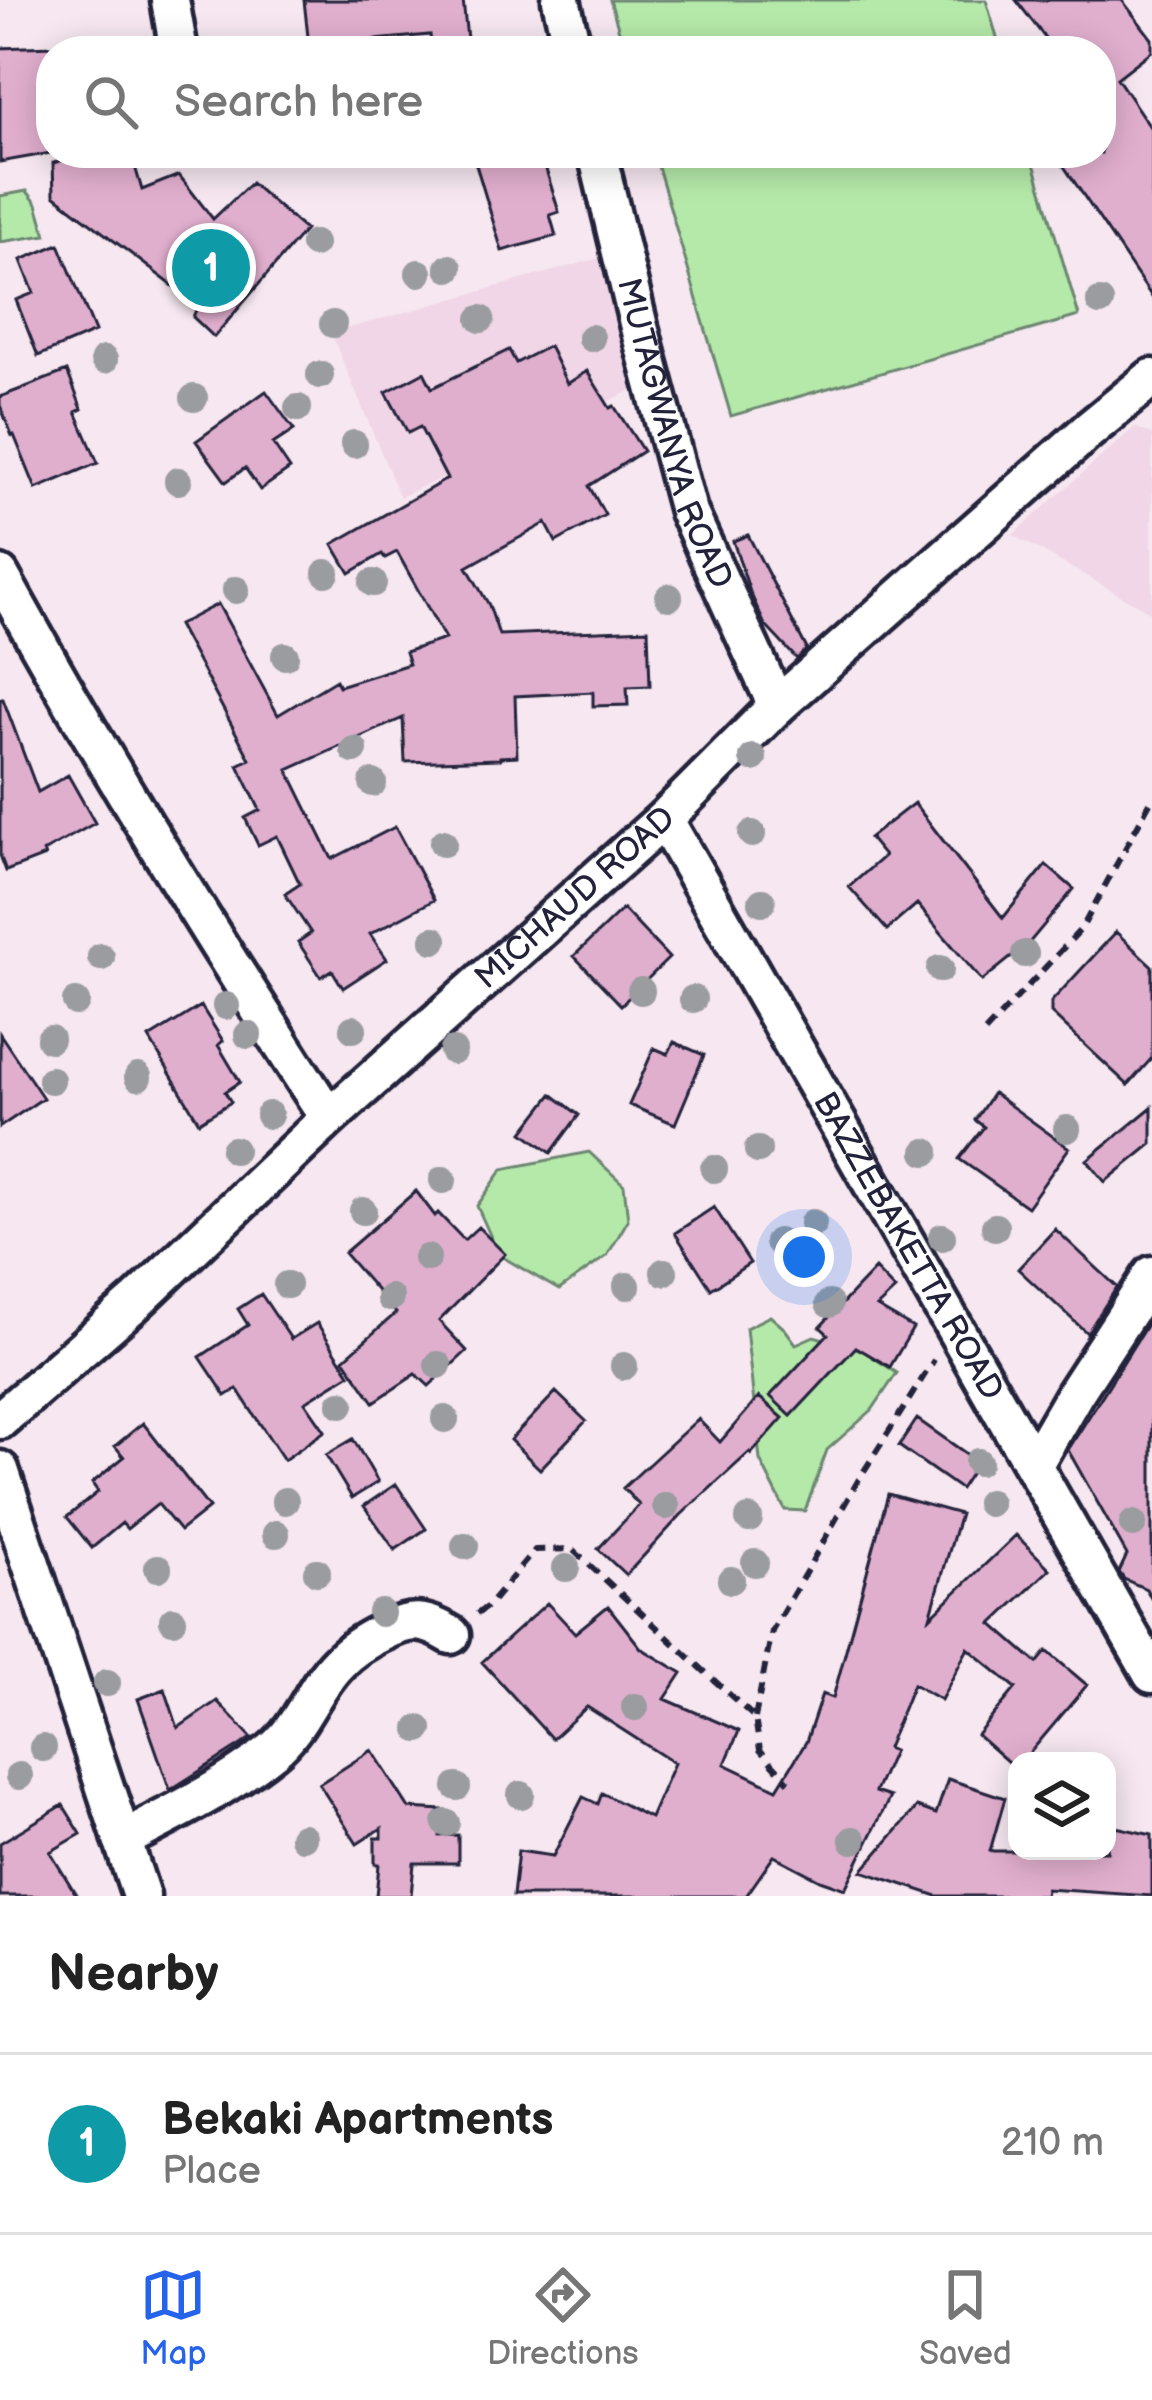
<!DOCTYPE html>
<style>
body{margin:0;font-family:"Balsamiq Sans",sans-serif;background:#f6f6f6;color:#222}
.controls{position:absolute;right:36px;bottom:36px;display:grid;overflow:hidden;border-radius:24px;box-shadow:0 6px 30px #0003}
.controls button{width:108px;height:108px;display:grid;place-items:center;padding:0;border:0;border-bottom:3px solid #e0e0e0;background:#fff;color:#222;font:60px sans-serif}
.you{position:absolute;left:804px;top:1257px;width:42px;height:42px;margin:-30px;border:9px solid #fff;border-radius:50%;background:#1a73e8;box-shadow:0 0 0 18px #1a73e833}
.badge{display:grid;place-items:center;width:78px;height:78px;border-radius:50%;background:#2563eb;color:#fff;font-size:39px;font-weight:700}
.pin{position:absolute;translate:-50% -50%;border:6px solid #fff;box-shadow:0 3px 12px #0006}
.list{margin:0;padding:0;list-style:none}
h2{display:flex;justify-content:space-between;align-items:center;height:156px;margin:0;padding:0 48px;font-size:51px}
h2 small{font-size:39px;font-weight:400;color:#767676}
.list li{display:grid;grid-template-columns:78px 1fr auto;gap:36px;align-items:center;box-sizing:border-box;height:180px;padding:0 48px;border-top:3px solid #e0e0e0}
.list b{display:block;font-size:45px;white-space:nowrap}
.list p{margin:0;font-size:39px;white-space:nowrap;color:#767676}
.list em{font-size:39px;font-style:normal;color:#767676}
.icon{flex:none;width:66px;height:66px;fill:none;stroke:currentColor;stroke-width:2;stroke-linecap:round;stroke-linejoin:round}
.map{position:relative;flex:none;width:1152px;height:1896px;overflow:hidden}
.search{position:absolute;background:#fff;box-shadow:0 6px 30px #0003;left:36px;right:36px;top:36px;height:132px;display:flex;align-items:center;gap:30px;box-sizing:border-box;padding:0 42px;border-radius:48px;color:#767676;font-size:45px}
.sheet{height:336px;background:#fff}
nav{display:flex;justify-content:space-around;align-items:center;box-sizing:border-box;height:168px;border-top:3px solid #e0e0e0;background:#fff;font-size:33px;color:#767676}
nav a{display:grid;justify-items:center;gap:6px}
nav .on{color:#2563eb}
.map>svg:first-child{display:block}
.built{fill:#f0d6e6}
.green{fill:#b5e9a9;stroke:#6c8672;stroke-width:3}
.building{fill:#e1afce;stroke:#22223b;stroke-width:3}
.lines{fill:none;stroke-linecap:round;stroke-linejoin:round}
.minor-casing{stroke:#22223b;stroke-width:45}
.path{stroke:#22223b;stroke-width:6;stroke-dasharray:12 9;stroke-linecap:butt}
.minor{stroke:#fff;stroke-width:36}
.tree{fill:#9a9c9f}
.labels{text-anchor:middle;dominant-baseline:central;stroke-width:9;stroke-linejoin:round;paint-order:stroke}
.street-label{font-size:33px;fill:#22223b;stroke:#fff}
</style>
<div class="map">
<svg width="1152" height="1896" viewBox="0 0 1152 1896">
<rect width="100%" height="100%" fill="#f6e7f0"/>
<filter id="ink" filterUnits="userSpaceOnUse"><feTurbulence type="fractalNoise" baseFrequency=".00833" numOctaves="2"/><feDisplacementMap in="SourceGraphic" scale="24" xChannelSelector="R" yChannelSelector="G"/><feConvolveMatrix kernelMatrix="1 2 1 2 8 2 1 2 1" color-interpolation-filters="sRGB"/></filter>
<g filter="url(#ink)">
<path class="built" d="M607,256L637,388L400,497L331,333Z
M1135,427L1152,435V613L1013,535Z"/>
<path class="green" d="M610,0H986L1001,51H625Z
M654,153H1031L1079,316L731,416Z
M27,191L37,204L46,235L0,242V196Z
M589,1152L624,1185L628,1220L607,1256L559,1290L499,1255L477,1206L503,1169Z
M770,1316L785,1329L796,1344L814,1336L862,1350L897,1373L872,1410L827,1450L805,1511L785,1510L760,1460L746,1328Z"/>
<path class="building" d="M304,0H463L467,39L431,43L430,35L309,46Z
M1016,0H1122L1152,39V51L1117,78L1152,130V297L1055,153H1101V51H1055Z
M51,46V153L0,162V48Z
M88,153H131L142,190L179,175L213,219L251,183L305,230L214,337L193,317L198,305L54,195L53,163Z
M494,153H541L559,212L550,215L556,236L502,251L474,158Z
M59,244L95,332L38,356L16,300L34,293L21,260Z
M549,346L567,384L587,371L610,408L614,406L643,451L589,486L605,515L556,542L546,523L467,567L489,605L499,635L648,629L650,686L627,687L628,705L593,706V692L515,696L517,756L500,757V759L405,762L403,718L288,770L332,859L395,827L434,900L370,934L387,959L343,988L332,970L321,977L298,942L311,933L285,894L300,884L277,836L258,845L245,818L260,810L238,765L250,759L178,625L218,604L278,715L336,680L339,686L409,664L405,652L445,639L397,552L385,558L382,554L350,573L333,544L447,479L420,427L408,433L386,392L424,372L432,388L509,350L516,363Z
M67,371L82,409L76,412L98,463L36,489L14,435L12,436L0,405V397Z
M266,391L294,430L273,444L290,469L260,490L245,468L226,482L196,441Z
M748,535L807,649L797,659L765,625L750,592L733,541Z
M0,699H3L38,792L68,775L95,823L43,852L45,856L6,871L0,855Z
M914,803L1003,918L1046,865L1074,889L1029,943L982,981L917,904L887,930L849,887L884,856L869,838Z
M623,909L669,958L621,1005L574,956Z
M1116,932L1152,966V1058L1128,1085L1051,1013V1002Z
M201,1006L223,1041L218,1045L240,1082L225,1092L231,1102L199,1122L149,1038Z
M0,1034L43,1098L0,1127Z
M674,1042L704,1055L675,1124L629,1105L654,1048L668,1054Z
M993,1093L1069,1148L1027,1207L959,1159L984,1127L975,1120Z
M552,1094L579,1115L551,1153L523,1132Z
M1152,1107V1144L1105,1182L1087,1160Z
M416,1191L435,1216L438,1213L464,1240L478,1227L505,1254L439,1321L467,1351L429,1386L416,1374L374,1402L344,1359L396,1313L344,1253Z
M714,1207L750,1263L711,1289L675,1233Z
M1055,1229L1117,1287L1087,1333L1018,1269Z
M875,1269L895,1290L877,1307L913,1328L890,1367L856,1347L791,1416L770,1396L828,1334L820,1327Z
M261,1294L291,1339L317,1323L350,1374L305,1402L325,1431L284,1460L237,1389L226,1396L200,1357L248,1325L238,1309Z
M1151,1318L1152,1319V1600L1146,1589L1124,1579L1119,1572L1127,1555L1068,1450Z
M556,1392L586,1421L540,1469L510,1440Z
M759,1397L783,1418L751,1454L750,1452L681,1515L626,1575L598,1549L639,1505L623,1488L698,1419L720,1442Z
M917,1419L978,1462L960,1489L899,1446Z
M143,1423L209,1508L180,1531L158,1504L127,1529L122,1523L92,1548L67,1517L98,1492L92,1483L124,1457L115,1446Z
M353,1439L378,1482L352,1498L326,1455Z
M396,1484L426,1529L395,1550L364,1506Z
M888,1494L960,1514L930,1617L1016,1535L1050,1569L992,1624L1037,1663L1047,1651L1087,1685L1023,1761H1017L1016,1769L977,1735L1016,1688L968,1648L941,1700L913,1684L887,1748L893,1751L875,1792L890,1797L845,1889L820,1880L774,1856L746,1896H513L518,1851L553,1856L583,1797L598,1804L602,1793L650,1818L674,1763L587,1707L552,1739L482,1662L547,1603L575,1633L608,1606L641,1648L682,1673L665,1699L739,1731L725,1764L777,1789L806,1742L822,1694L833,1698Z
M165,1689L178,1728L217,1701L252,1738L170,1790L138,1699Z
M372,1750L409,1808L442,1810L440,1836L458,1835V1863H414L411,1896H376L379,1864H375V1838H382V1828L357,1844L319,1784Z
M948,1779L1005,1798L990,1851H1107V1825L1152,1835V1896L1046,1889L1045,1896H937L862,1871L917,1807L936,1814Z
M63,1805L81,1834L50,1852L77,1896H0V1843Z"/>
<g class="lines">
<defs>
<g id="minor">
<path d="M170,0L179,51"/>
<path d="M561,0L573,51"/>
<path id="s1" d="M597,153L639,327L688,511L777,706"/>
<path d="M0,575C102,761 214,941 329,1118"/>
<path id="s2" d="M664,819L1152,1674"/>
<path id="s3" d="M0,1420L138,1300L329,1118L664,819L777,706L1090,429L1152,378"/>
<path d="M1034,1464L1075,1393L1152,1275"/>
<path d="M0,1470L141,1896"/>
<path d="M122,1840C174,1813 227,1787 272,1751C302,1727 312,1689 338,1663C351,1649 366,1640 383,1632C410,1618 425,1619 451,1635"/>
</g>
</defs>
<use href="#minor" class="minor-casing"/>
<path class="path" d="M985,1032L1082,928L1152,799
M477,1614L489,1605L535,1550L572,1549L755,1718L760,1750L789,1782
M755,1718L772,1631L859,1479L934,1360"/>
<use href="#minor" class="minor"/>
</g>
<g class="tree">
<circle cx="314" cy="244" r="14"/>
<circle cx="449" cy="268" r="14"/>
<circle cx="419" cy="273" r="14"/>
<circle cx="1100" cy="302" r="14"/>
<circle cx="481" cy="319" r="14"/>
<circle cx="333" cy="324" r="14"/>
<circle cx="591" cy="338" r="14"/>
<circle cx="104" cy="360" r="14"/>
<circle cx="320" cy="375" r="14"/>
<circle cx="194" cy="398" r="14"/>
<circle cx="298" cy="408" r="14"/>
<circle cx="354" cy="444" r="14"/>
<circle cx="178" cy="481" r="14"/>
<circle cx="326" cy="573" r="14"/>
<circle cx="373" cy="583" r="14"/>
<circle cx="236" cy="590" r="14"/>
<circle cx="669" cy="597" r="14"/>
<circle cx="285" cy="656" r="14"/>
<circle cx="354" cy="750" r="14"/>
<circle cx="753" cy="758" r="14"/>
<circle cx="373" cy="783" r="14"/>
<circle cx="752" cy="834" r="14"/>
<circle cx="443" cy="843" r="14"/>
<circle cx="762" cy="902" r="14"/>
<circle cx="434" cy="940" r="14"/>
<circle cx="1025" cy="954" r="14"/>
<circle cx="101" cy="957" r="14"/>
<circle cx="940" cy="969" r="14"/>
<circle cx="641" cy="991" r="14"/>
<circle cx="693" cy="999" r="14"/>
<circle cx="76" cy="1002" r="14"/>
<circle cx="226" cy="1006" r="14"/>
<circle cx="353" cy="1029" r="14"/>
<circle cx="248" cy="1035" r="14"/>
<circle cx="50" cy="1039" r="14"/>
<circle cx="453" cy="1051" r="14"/>
<circle cx="138" cy="1077" r="14"/>
<circle cx="51" cy="1080" r="14"/>
<circle cx="269" cy="1115" r="14"/>
<circle cx="1067" cy="1129" r="14"/>
<circle cx="234" cy="1150" r="14"/>
<circle cx="758" cy="1150" r="14"/>
<circle cx="926" cy="1152" r="14"/>
<circle cx="714" cy="1169" r="14"/>
<circle cx="443" cy="1180" r="14"/>
<circle cx="363" cy="1211" r="14"/>
<circle cx="813" cy="1223" r="14"/>
<circle cx="995" cy="1227" r="14"/>
<circle cx="942" cy="1237" r="14"/>
<circle cx="778" cy="1242" r="14"/>
<circle cx="427" cy="1258" r="14"/>
<circle cx="664" cy="1272" r="14"/>
<circle cx="287" cy="1285" r="14"/>
<circle cx="627" cy="1286" r="14"/>
<circle cx="390" cy="1298" r="14"/>
<circle cx="829" cy="1304" r="14"/>
<circle cx="438" cy="1365" r="14"/>
<circle cx="624" cy="1366" r="14"/>
<circle cx="341" cy="1404" r="14"/>
<circle cx="445" cy="1419" r="14"/>
<circle cx="978" cy="1462" r="14"/>
<circle cx="285" cy="1501" r="14"/>
<circle cx="989" cy="1503" r="14"/>
<circle cx="666" cy="1506" r="14"/>
<circle cx="749" cy="1519" r="14"/>
<circle cx="1133" cy="1524" r="14"/>
<circle cx="276" cy="1534" r="14"/>
<circle cx="465" cy="1546" r="14"/>
<circle cx="755" cy="1563" r="14"/>
<circle cx="158" cy="1568" r="14"/>
<circle cx="566" cy="1568" r="14"/>
<circle cx="317" cy="1572" r="14"/>
<circle cx="731" cy="1580" r="14"/>
<circle cx="381" cy="1613" r="14"/>
<circle cx="173" cy="1620" r="14"/>
<circle cx="107" cy="1683" r="14"/>
<circle cx="635" cy="1707" r="14"/>
<circle cx="419" cy="1729" r="14"/>
<circle cx="43" cy="1748" r="14"/>
<circle cx="19" cy="1776" r="14"/>
<circle cx="457" cy="1787" r="14"/>
<circle cx="521" cy="1795" r="14"/>
<circle cx="446" cy="1823" r="14"/>
<circle cx="303" cy="1837" r="14"/>
<circle cx="853" cy="1840" r="14"/>
</g>
</g>
<g class="labels">
<g class="street-label">
<text stroke="none"><textPath href="#s1" startOffset="291">MUTAGWANYA ROAD</textPath></text>
<text stroke="none"><textPath href="#s3" startOffset="777">MICHAUD ROAD</textPath></text>
<text stroke="none"><textPath href="#s2" startOffset="492">BAZZEBAKETTA ROAD</textPath></text>
</g>
</g>
</svg>
<div class="controls">
<button><svg class="icon" aria-label="layers" viewBox="0 0 24 24"><path d="M12 4l9 5-9 5-9-5zM3 14l9 5 9-5"/></svg></button>
</div>
<div class="you"></div>
<div class="pin badge" style="left:211px;top:268px;background:#0f9aa8">1</div>
<div class="search"><svg class="icon" aria-label="search" viewBox="0 0 24 24"><circle cx="10" cy="10" r="6"/><path d="M15 15l6 6"/></svg>Search here</div>
</div>
<section class="sheet">
<h2>Nearby<small></small></h2>
<ul class="list">
<li><span class="badge" style="background:#0f9aa8">1</span><div><b>Bekaki Apartments</b><p>Place</p></div><em>210 m</em></li>
</ul>
</section>
<nav>
<a class="on"><svg class="icon" aria-label="map" viewBox="0 0 24 24"><path d="M3 6l6-2 6 2 6-2v14l-6 2-6-2-6 2zM9 4v14M15 6v14"/></svg>Map</a>
<a><svg class="icon" aria-label="directions" viewBox="0 0 24 24"><path d="M12 3l9 9-9 9-9-9zM9 14v-3h6M13 9l2 2-2 2"/></svg>Directions</a>
<a><svg class="icon" aria-label="saved" viewBox="0 0 24 24"><path d="M7 4h10v16l-5-4-5 4z"/></svg>Saved</a>
</nav>
